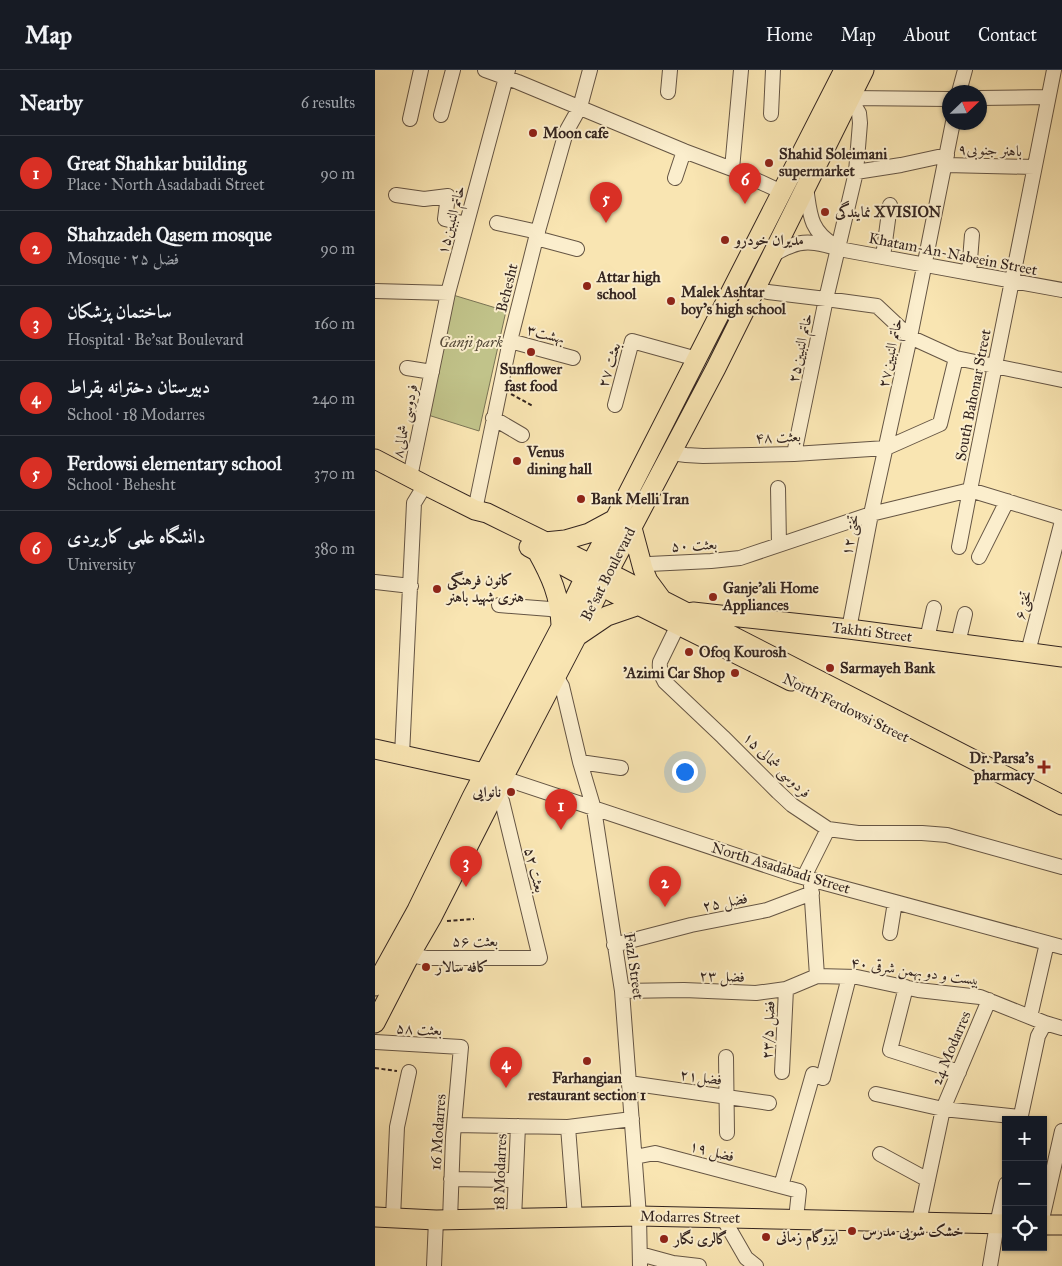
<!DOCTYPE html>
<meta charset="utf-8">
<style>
body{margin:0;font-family:"IM FELL Great Primer",Amiri,serif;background:#20242c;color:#f1f3f6}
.controls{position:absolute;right:15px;bottom:15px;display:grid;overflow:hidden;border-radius:0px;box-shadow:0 1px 4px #0004}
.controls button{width:45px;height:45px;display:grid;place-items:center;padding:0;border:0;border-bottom:1px solid #363941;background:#171b24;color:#f1f3f6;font:25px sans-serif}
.compass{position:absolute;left:567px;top:15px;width:45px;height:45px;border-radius:50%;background:#171b24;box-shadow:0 1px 4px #0004;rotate:67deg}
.you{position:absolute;left:309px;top:701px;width:18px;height:18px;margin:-12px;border:4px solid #fff;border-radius:50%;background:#1a73e8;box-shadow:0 0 0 8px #1a73e833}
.badge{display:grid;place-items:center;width:32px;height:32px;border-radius:50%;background:#d93025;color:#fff;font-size:16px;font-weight:700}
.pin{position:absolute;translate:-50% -41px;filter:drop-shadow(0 1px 2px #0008)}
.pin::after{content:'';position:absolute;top:26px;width:18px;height:15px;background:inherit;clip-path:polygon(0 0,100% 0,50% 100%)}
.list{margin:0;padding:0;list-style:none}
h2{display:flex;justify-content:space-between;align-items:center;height:65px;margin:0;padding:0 20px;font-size:21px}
h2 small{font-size:16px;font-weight:400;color:#9ea1a6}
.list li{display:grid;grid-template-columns:32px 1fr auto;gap:15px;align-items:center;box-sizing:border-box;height:75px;padding:0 20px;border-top:1px solid #363941}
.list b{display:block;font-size:19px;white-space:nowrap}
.list p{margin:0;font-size:16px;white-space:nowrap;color:#9ea1a6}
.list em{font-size:16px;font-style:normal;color:#9ea1a6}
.icon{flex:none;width:28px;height:28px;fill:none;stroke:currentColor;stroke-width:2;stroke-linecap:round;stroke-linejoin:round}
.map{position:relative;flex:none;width:687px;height:1196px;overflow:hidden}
header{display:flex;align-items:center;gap:30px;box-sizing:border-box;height:70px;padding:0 25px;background:#171b24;border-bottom:1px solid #363941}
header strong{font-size:24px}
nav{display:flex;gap:28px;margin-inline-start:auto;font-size:18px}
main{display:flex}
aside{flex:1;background:#171b24}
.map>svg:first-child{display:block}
.green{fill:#c1c38a;stroke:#7a7455}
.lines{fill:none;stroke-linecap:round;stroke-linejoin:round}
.minor-casing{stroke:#655544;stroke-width:16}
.major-casing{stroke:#342520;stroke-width:21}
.path{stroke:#342520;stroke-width:2;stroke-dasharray:4 2.5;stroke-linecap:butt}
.minor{stroke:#fbeecd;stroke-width:14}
.major{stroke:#f9e5b2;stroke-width:19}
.poi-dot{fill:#8f2418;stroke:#fbeecd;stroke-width:2}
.labels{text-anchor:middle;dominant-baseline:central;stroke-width:4;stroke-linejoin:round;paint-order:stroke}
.poi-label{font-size:15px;font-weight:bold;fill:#342520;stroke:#fbeecd;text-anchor:start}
.street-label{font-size:15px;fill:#342520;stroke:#fbeecd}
.park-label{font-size:15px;font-style:italic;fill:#574c3a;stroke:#fbeecd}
</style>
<header>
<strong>Map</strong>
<nav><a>Home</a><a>Map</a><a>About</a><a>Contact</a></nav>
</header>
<main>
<aside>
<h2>Nearby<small>6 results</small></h2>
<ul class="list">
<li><span class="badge">1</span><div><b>Great Shahkar building</b><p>Place · North Asadabadi Street</p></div><em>90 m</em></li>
<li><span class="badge">2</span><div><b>Shahzadeh Qasem mosque</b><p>Mosque · فضل ۲۵</p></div><em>90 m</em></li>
<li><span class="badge">3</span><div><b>ساختمان پزشکان</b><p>Hospital · Be'sat Boulevard</p></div><em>160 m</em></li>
<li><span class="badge">4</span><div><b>دبیرستان دخترانه بقراط</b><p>School · 18 Modarres</p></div><em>240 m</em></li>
<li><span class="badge">5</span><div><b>Ferdowsi elementary school</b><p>School · Behesht</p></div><em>370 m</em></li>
<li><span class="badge">6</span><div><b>دانشگاه علمی کاربردی</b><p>University</p></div><em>380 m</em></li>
</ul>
</aside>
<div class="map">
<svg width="687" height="1196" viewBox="0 0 687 1196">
<rect width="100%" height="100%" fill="#f9e5b2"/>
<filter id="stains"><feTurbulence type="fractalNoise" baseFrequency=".004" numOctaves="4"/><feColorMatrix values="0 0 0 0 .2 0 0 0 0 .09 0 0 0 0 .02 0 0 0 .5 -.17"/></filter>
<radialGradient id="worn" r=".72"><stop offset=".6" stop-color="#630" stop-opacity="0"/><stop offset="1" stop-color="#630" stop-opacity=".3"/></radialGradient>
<path class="green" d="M476,0H482L335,290L333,287Z
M78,225L131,241L104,361L53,345Z
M317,315L320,317L233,489L228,487Z"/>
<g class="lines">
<defs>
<path id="minor" d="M110,0L143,12L309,81L357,99L407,122
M293,22L295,0
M584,22L590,0
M475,28L574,29
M604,28L673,27
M396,44L398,0
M66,45L78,0
M35,49L46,0
M571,95L659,97
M357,99L366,0
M481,102L526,95L572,85
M300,108L309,81
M431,117C435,143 434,160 459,175
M21,125L49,129L73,126L70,149L91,154
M122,153L163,162
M161,168L202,179
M398,185C403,182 409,178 416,176C431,169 449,174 464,179L687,220
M508,187L515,135
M594,203L597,165
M381,219L393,222L451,229L502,236L535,267L581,288L687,310
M0,221L73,223
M135,271L198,288
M32,298L57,302
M240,335L257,271L322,289
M118,348L147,365
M296,383L311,385L328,386L419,384L511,378L565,354L581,288
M419,384L451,229L481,102L485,53L484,43L475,28
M35,407L73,223L133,0
M403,418L404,474
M100,440L135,271L161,168L191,62L205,37L215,0
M584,477L595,420L687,448
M604,487L632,431
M274,494L336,491L365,488L496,444L595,420C624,280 651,140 679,0
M0,512L36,516
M124,535L175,539L186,542
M303,555L285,592C284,600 286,605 290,612L348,667L403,722L417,735L453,759L483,763H547L572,765L687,797
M474,559L496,444L535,267L578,52
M552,569L559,538
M583,573L590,544
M653,582L687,451
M181,606L187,616L205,692L219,739L247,921L264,1146L265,1196
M27,685L39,433L50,415
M205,692L246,698
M128,708L420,805L687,877
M429,807L453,759
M436,815L442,906
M515,863L520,832
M239,875L316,855L392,840L437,823
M35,885L51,888H165L127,731L121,721
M531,917L515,980L584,1002
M247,921L309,920L381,923L411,919L442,906L482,907L543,920L605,927L670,953L687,958
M655,947L672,873
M0,972L86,977L78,1067L75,1150
M351,987L352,1063
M407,1002L411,919
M254,1013L394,1033
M501,1024L568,1039L646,1047
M645,1050L663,966L670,953
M79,1055L193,1057L257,1049
M193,1057L200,1147
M505,1084L553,1110
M260,1087L280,1083L424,1121L421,1149
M76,1109L140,1110
M406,1116L438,1004L448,1008L474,907
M668,1145L687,1061
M18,1148L22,1057L34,1002
M348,1148L371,1188L381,1196
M139,1149L143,1056
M544,1152L568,1039L614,930
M265,1184L298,1193L324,1196
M59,1196L61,1150
M615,1196L622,1154L631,1114"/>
<path id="major" d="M0,389L50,415L100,440L112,443L246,509L687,735
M257,458L268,499L273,511L287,530
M170,472L190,470L214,463L240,449
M154,477L239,523L416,611
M162,481C176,506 185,526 186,555
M318,542L474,559L687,587
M204,565L232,546L264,535
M0,679L109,703
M0,916L42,840L97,727L186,557L216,494L240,449L469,0
M0,953L35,885L57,847L114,735L202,566L237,495L341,298L489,0
M0,1147L61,1150L264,1146L631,1154
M668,1155H687"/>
</defs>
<use href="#minor" class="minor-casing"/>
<use href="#major" class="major-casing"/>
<path class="path" d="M136,324L158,336
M72,851L99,849
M0,998L22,1001"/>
<use href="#minor" class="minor"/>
<use href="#major" class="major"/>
</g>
<g class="poi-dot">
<circle cx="158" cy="63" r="5"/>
<circle cx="394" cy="93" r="5"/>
<circle cx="450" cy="142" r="5"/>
<circle cx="350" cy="170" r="5"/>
<circle cx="212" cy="216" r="5"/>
<circle cx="296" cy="231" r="5"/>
<circle cx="156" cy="282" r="5"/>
<circle cx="142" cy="391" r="5"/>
<circle cx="206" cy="429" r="5"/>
<circle cx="62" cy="519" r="5"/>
<circle cx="338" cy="527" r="5"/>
<circle cx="314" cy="582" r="5"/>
<circle cx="455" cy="598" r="5"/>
<circle cx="360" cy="603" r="5"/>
<path d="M666.5 689.5h5v5h5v5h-5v5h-5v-5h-5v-5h5z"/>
<circle cx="136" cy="722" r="5"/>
<circle cx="51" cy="897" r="5"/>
<circle cx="212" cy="991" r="5"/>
<circle cx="477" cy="1161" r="5"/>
<circle cx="391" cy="1167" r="5"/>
<circle cx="289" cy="1169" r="5"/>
</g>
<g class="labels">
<g class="poi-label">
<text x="168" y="63">Moon cafe</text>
<text x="404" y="84">Shahid Soleimani<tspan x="404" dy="17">supermarket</tspan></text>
<text x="460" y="142">نمایندگی XVISION</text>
<text x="360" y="170">مدیران خودرو</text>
<text x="222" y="207">Attar high<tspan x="222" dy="17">school</tspan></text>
<text x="306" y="222">Malek Ashtar<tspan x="306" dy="17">boy's high school</tspan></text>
<text x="156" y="299" text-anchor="middle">Sunflower<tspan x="156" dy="17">fast food</tspan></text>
<text x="152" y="382">Venus<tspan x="152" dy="17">dining hall</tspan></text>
<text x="216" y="429">Bank Melli Iran</text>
<text x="72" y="510">کانون فرهنگی<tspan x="72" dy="17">هنری شهید باهنر</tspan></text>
<text x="348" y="518">Ganje'ali Home<tspan x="348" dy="17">Appliances</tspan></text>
<text x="324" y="582">Ofoq Kourosh</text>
<text x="465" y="598">Sarmayeh Bank</text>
<text x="350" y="603" text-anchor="end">'Azimi Car Shop</text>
<text x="659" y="688" text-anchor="end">Dr. Parsa's<tspan x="659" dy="17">pharmacy</tspan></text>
<text x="126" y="722" text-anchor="end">نانوایی</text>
<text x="61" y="897">کافه سالار</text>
<text x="212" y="1008" text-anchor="middle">Farhangian<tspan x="212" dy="17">restaurant section 1</tspan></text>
<text x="487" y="1161">خشک شویی مدرس</text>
<text x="401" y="1167">ایزوگام زمانی</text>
<text x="299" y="1169">گالری نگار</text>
</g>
<g class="street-label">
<text transform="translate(615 80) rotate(2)">باهنر جنوبی۹</text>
<text transform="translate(76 150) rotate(-75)">خاتم النببین۱۵</text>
<text transform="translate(578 184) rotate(11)">Khatam-An-Nabeein Street</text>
<text transform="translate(132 218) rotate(-76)">Behesht</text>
<text transform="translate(171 264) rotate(15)">بهشت۳</text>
<text transform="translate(425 278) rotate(-78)">خاتم النبیین۲۵</text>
<text transform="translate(515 283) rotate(-78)">خاتم النبیین۲۷</text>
<text transform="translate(234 295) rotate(-73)">بعثت ۲۷</text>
<text transform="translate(598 325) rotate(-79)">South Bahonar Street</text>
<text transform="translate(30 351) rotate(-78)">فردوسی شمالی۸</text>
<text transform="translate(403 367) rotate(-2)">بعثت ۴۸</text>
<text transform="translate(475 465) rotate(-79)">تختی ۱۲</text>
<text transform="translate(319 475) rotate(-3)">بعثت ۵۰</text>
<text transform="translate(233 504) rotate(-63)">Be'sat Boulevard</text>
<text transform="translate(648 535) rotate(-75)">تختی۶</text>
<text transform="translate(497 562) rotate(7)">Takhti Street</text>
<text transform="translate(471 638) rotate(26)">North Ferdowsi Street</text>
<text transform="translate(402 695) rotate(44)">فردوسی شمالی ۱۵</text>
<text transform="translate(406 798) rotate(17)">North Asadabadi Street</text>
<text transform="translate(160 800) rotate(76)">بعثت ۵۲</text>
<text transform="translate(350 832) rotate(-11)">فضل ۲۵</text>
<text x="100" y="871">بعثت ۵۶</text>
<text transform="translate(259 896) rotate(82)">Fazl Street</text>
<text transform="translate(540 901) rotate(8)">بیست و دو بهمن شرقی ۴۰</text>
<text transform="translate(347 906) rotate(2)">فضل ۲۳</text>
<text transform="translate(44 959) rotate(3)">بعثت ۵۸</text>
<text transform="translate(393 960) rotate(-87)">فضل ۲۳/۵</text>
<text transform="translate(576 978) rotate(-67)">24 Modarres</text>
<text transform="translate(326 1007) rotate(8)">فضل۲۱</text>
<text transform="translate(63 1062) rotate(-86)">16 Modarres</text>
<text transform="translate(337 1081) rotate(15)">فضل ۱۹</text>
<text transform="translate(125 1102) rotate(-88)">18 Modarres</text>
<text transform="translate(315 1147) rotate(1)">Modarres Street</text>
</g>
<g class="park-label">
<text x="96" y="272">Ganji park</text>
</g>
</g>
<rect width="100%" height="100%" filter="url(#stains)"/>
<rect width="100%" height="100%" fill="url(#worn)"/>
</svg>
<div class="controls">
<button>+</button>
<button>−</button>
<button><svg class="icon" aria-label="locate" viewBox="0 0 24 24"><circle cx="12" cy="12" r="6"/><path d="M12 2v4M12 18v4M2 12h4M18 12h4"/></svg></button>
</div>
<svg class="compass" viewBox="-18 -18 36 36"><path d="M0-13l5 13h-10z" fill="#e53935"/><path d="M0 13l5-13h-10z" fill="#9ea1a6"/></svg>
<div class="you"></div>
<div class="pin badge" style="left:186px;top:760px">1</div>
<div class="pin badge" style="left:290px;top:837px">2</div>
<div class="pin badge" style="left:91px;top:817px">3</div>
<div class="pin badge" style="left:131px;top:1018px">4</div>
<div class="pin badge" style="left:231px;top:153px">5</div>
<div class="pin badge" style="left:370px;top:134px">6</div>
</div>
</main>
